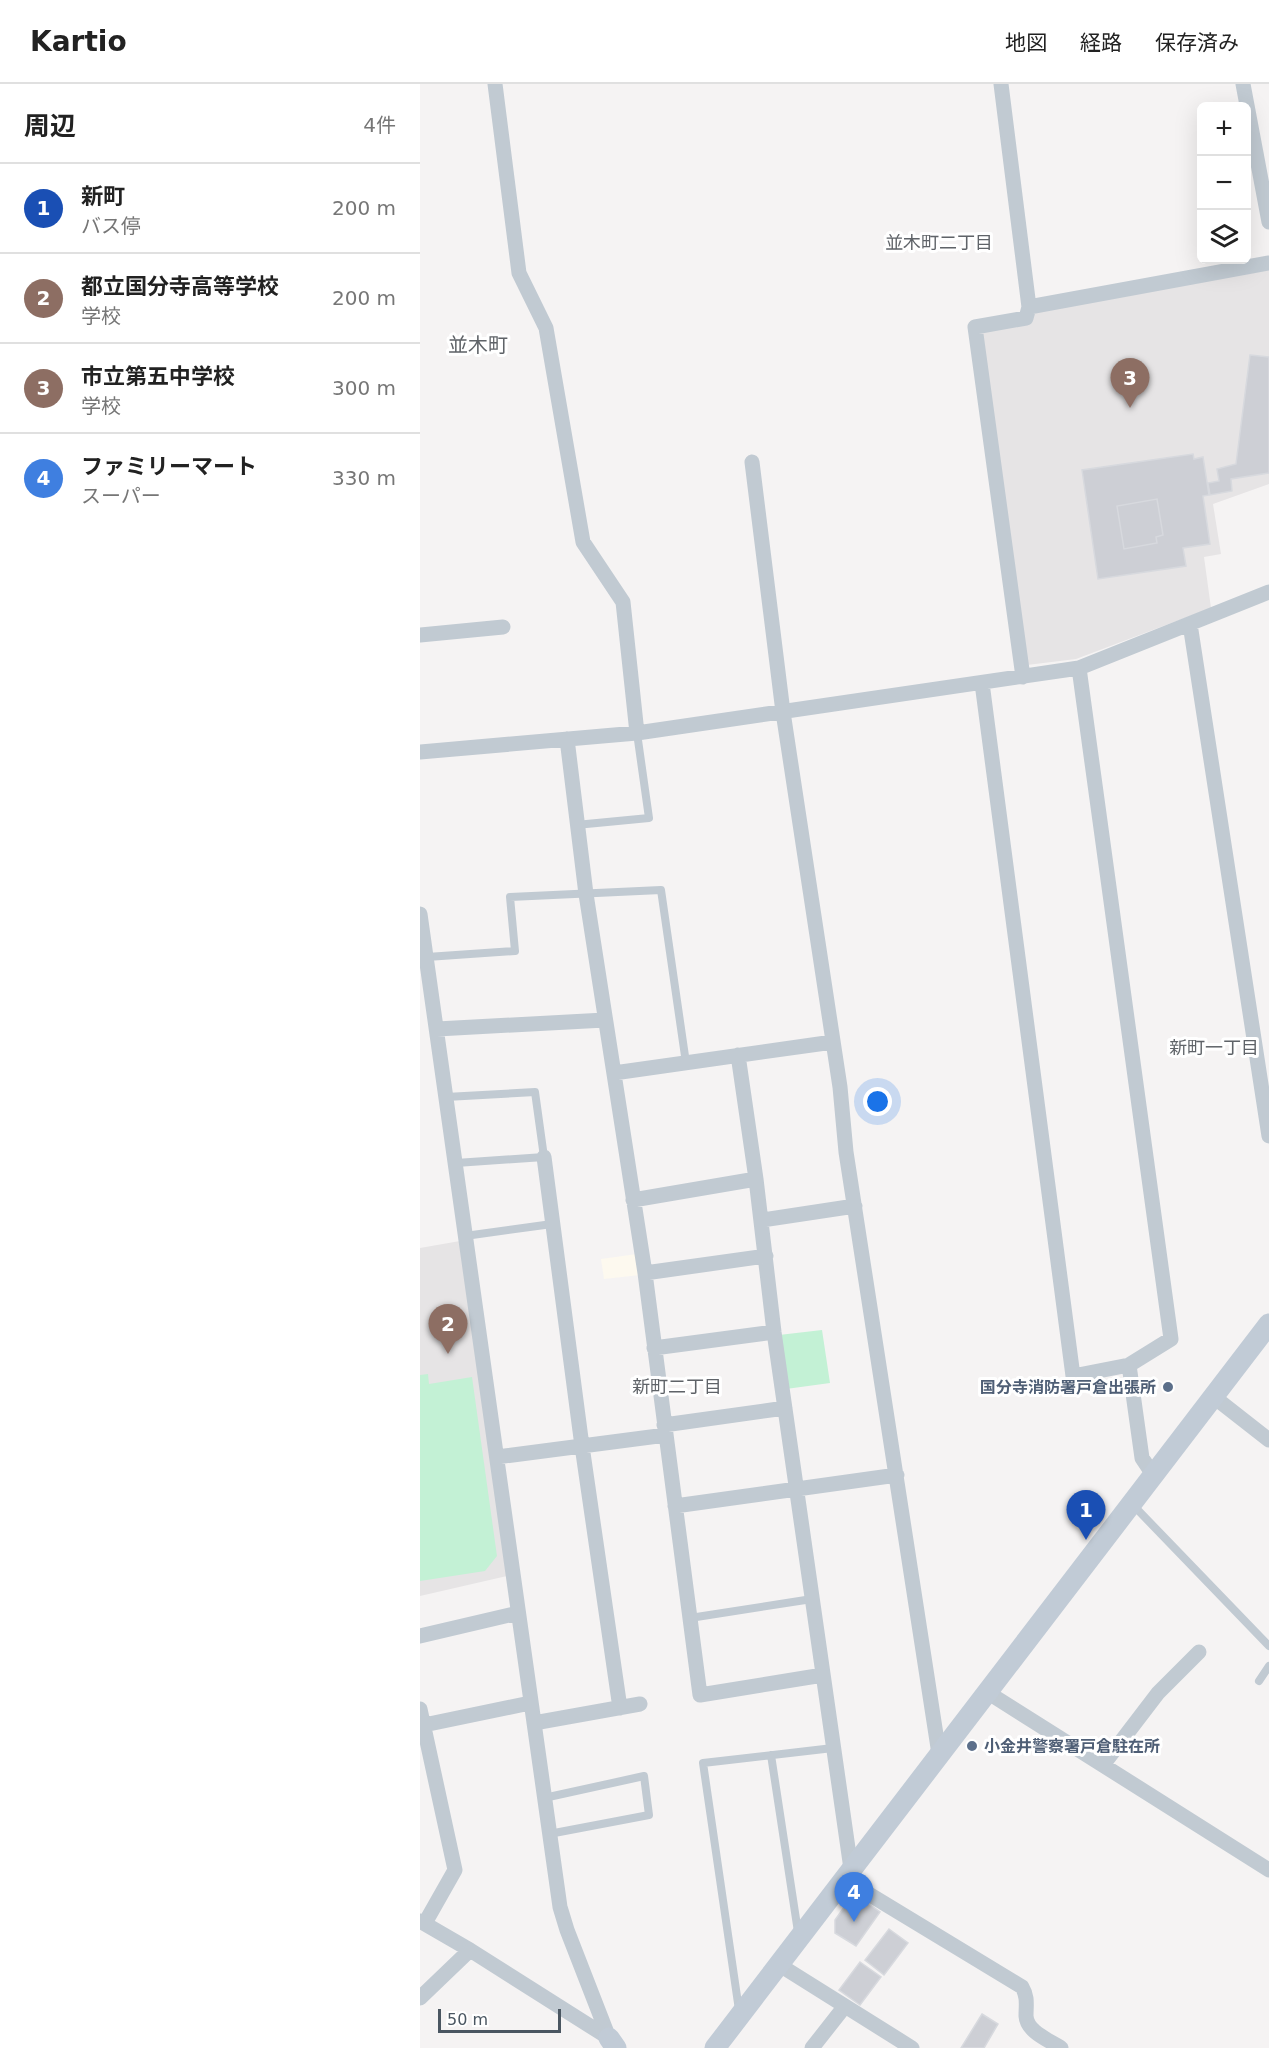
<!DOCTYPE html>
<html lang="ja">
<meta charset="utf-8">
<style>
body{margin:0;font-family:"DejaVu Sans","Noto Sans JP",sans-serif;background:#f6f6f6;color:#222}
.controls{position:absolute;right:18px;top:18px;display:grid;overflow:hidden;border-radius:9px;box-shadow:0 6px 24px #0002}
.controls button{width:54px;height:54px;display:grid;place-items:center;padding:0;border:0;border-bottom:2px solid #e0e0e0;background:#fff;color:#222;font:30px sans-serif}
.scale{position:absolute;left:18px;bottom:15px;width:123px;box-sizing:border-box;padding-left:6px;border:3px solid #4a5661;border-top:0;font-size:16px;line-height:21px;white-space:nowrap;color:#4a5661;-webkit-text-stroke:4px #fff;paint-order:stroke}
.you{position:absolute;left:458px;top:1018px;width:21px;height:21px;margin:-15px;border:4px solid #fff;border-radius:50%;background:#1a73e8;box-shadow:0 0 0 9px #1a73e833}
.badge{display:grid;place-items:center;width:39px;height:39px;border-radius:50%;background:#1a73e8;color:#fff;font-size:20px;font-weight:700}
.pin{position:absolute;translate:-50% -50px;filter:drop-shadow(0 2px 3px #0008)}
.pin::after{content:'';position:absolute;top:32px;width:21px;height:18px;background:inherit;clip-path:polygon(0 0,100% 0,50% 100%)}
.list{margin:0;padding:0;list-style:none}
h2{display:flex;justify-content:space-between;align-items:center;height:78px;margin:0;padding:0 24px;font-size:26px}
h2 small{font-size:20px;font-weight:400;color:#767676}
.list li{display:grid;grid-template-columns:39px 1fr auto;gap:18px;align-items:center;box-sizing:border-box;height:90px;padding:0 24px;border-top:2px solid #e0e0e0}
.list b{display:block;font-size:22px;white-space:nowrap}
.list p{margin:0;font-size:20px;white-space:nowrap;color:#767676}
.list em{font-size:20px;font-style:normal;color:#767676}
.icon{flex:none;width:33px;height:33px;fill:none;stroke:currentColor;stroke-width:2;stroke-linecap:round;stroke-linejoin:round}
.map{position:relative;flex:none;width:849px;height:1964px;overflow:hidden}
header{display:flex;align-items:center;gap:36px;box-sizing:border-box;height:84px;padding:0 30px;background:#fff;border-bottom:2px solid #e0e0e0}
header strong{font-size:28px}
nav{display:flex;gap:33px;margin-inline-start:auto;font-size:21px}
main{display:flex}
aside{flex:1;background:#fff}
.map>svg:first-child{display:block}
.commercial{fill:#fdf9ef}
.education{fill:#e6e4e5}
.green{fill:#c3f1d5}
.building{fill:#cdcfd5;stroke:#d7d9de;stroke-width:1.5;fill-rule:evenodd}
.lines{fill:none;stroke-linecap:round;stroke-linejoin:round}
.lane{stroke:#c1cad2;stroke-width:8}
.street{stroke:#c1cad2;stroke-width:15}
.secondary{stroke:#c1cbd6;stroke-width:21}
.service-dot{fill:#5c6f8a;stroke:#fff;stroke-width:2}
.labels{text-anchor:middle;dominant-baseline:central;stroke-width:6;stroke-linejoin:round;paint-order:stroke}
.service-label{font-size:16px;font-weight:bold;fill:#4e5e75;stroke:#fff;text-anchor:end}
.neighbourhood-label{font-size:18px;fill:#5f6368;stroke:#fff}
.quarter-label{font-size:20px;fill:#5f6368;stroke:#fff}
</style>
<header>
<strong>Kartio</strong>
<nav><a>地図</a><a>経路</a><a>保存済み</a></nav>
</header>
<main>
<aside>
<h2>周辺<small>4件</small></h2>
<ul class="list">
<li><span class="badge" style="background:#1a4fb4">1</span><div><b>新町</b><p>バス停</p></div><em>200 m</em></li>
<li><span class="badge" style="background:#8d6e63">2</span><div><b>都立国分寺高等学校</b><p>学校</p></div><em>200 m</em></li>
<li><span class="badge" style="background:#8d6e63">3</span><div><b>市立第五中学校</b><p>学校</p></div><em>300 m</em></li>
<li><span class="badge" style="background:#3f7fe0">4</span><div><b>ファミリーマート</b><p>スーパー</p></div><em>330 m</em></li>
</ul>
</aside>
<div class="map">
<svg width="849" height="1964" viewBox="0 0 849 1964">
<rect width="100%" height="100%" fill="#f5f3f3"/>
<path class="commercial" d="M217,1170L220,1191L184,1195L181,1175Z"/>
<path class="education" d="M849,186V400L793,420L801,470L784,473L791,524L656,575L607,581L560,248L615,227Z
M40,1157L87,1492L0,1512V1164Z"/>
<path class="green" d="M402,1246L410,1299L366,1305L359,1251Z
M8,1290L9,1300L52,1293L77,1472L65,1487L0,1497V1291Z"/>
<path class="building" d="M830,271L849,273V389L811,395L812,407L790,411L788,399L799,397L797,385L816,380Z
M773,370L774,375L783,373L789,411L783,412L790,460L763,464L766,482L678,495L662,386ZM737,415L743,451L736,453L737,459L704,465L697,422Z
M737,415L743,451L736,453L737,459L704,465L697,422Z
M434,1809L460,1828L436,1862L415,1849V1836Z
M469,1845L488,1859L464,1891L445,1876Z
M440,1878L461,1893L440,1921L419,1906Z
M562,1930L578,1940L564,1964H541Z"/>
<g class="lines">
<path class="lane" d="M156,741L229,734L217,649
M7,873L95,867L90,813L241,806L266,979
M26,1013L115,1008L124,1073L36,1079
M45,1152L132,1140
M713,1421L849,1562
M270,1534L392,1515
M839,1597L849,1582
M351,1671L378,1848
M124,1714L224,1692L229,1731L129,1750
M319,1926L283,1679L413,1664"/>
<path class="street" d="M75,0L99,189L126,244L163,458L203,518L217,649
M581,0L609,223L849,179
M823,0L849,138
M332,378L363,628L420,1003L426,1068L519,1670
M770,540L849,1052
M0,551L83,543
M659,584L751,1255L709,1281
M603,593L555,243L606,234L609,223
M562,599L653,1292L709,1281L722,1374L734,1392
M147,655L166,810L225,1189L280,1611L403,1591
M0,668L217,649L659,584L849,508
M0,830L140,1823L147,1846L189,1954
M17,945L185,936
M318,971L336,1095L354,1248L431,1785
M194,989L413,958
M124,1073L162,1362L200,1624
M213,1116L336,1095
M342,1136L435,1122
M225,1189L346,1172
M234,1264L354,1248
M794,1313L849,1356
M244,1341L365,1324
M77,1373L246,1351
M255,1422L477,1391
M0,1552L98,1529
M567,1608L849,1786
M0,1625L35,1786L5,1839
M114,1639L220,1620
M4,1641L110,1619
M683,1681L738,1609L779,1568
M424,1795L602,1903C608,1913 606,1921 606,1932C607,1948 629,1956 641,1964
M0,1837L50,1866L189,1954
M358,1880L492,1964
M0,1914L50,1866
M392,1964L425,1922"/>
<path class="secondary" d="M189,1954L196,1964
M295,1964L849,1240"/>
</g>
<g class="service-dot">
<circle cx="748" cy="1303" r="6"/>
<circle cx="552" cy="1662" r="6"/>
</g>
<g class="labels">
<g class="service-label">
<text x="736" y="1303">国分寺消防署戸倉出張所</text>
<text x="564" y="1662" text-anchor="start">小金井警察署戸倉駐在所</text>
</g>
<g class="neighbourhood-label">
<text x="519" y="158">並木町二丁目</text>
<text x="794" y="963">新町一丁目</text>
<text x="257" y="1302">新町二丁目</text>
</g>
<g class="quarter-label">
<text x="58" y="261">並木町</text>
</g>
</g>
</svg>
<div class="controls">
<button>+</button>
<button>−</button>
<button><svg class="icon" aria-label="layers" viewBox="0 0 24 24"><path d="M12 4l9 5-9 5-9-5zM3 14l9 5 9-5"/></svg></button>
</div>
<div class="scale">50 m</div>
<div class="you"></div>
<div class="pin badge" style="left:666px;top:1456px;background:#1a4fb4">1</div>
<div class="pin badge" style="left:28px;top:1270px;background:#8d6e63">2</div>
<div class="pin badge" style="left:710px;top:324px;background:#8d6e63">3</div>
<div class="pin badge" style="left:434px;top:1838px;background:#3f7fe0">4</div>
</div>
</main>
